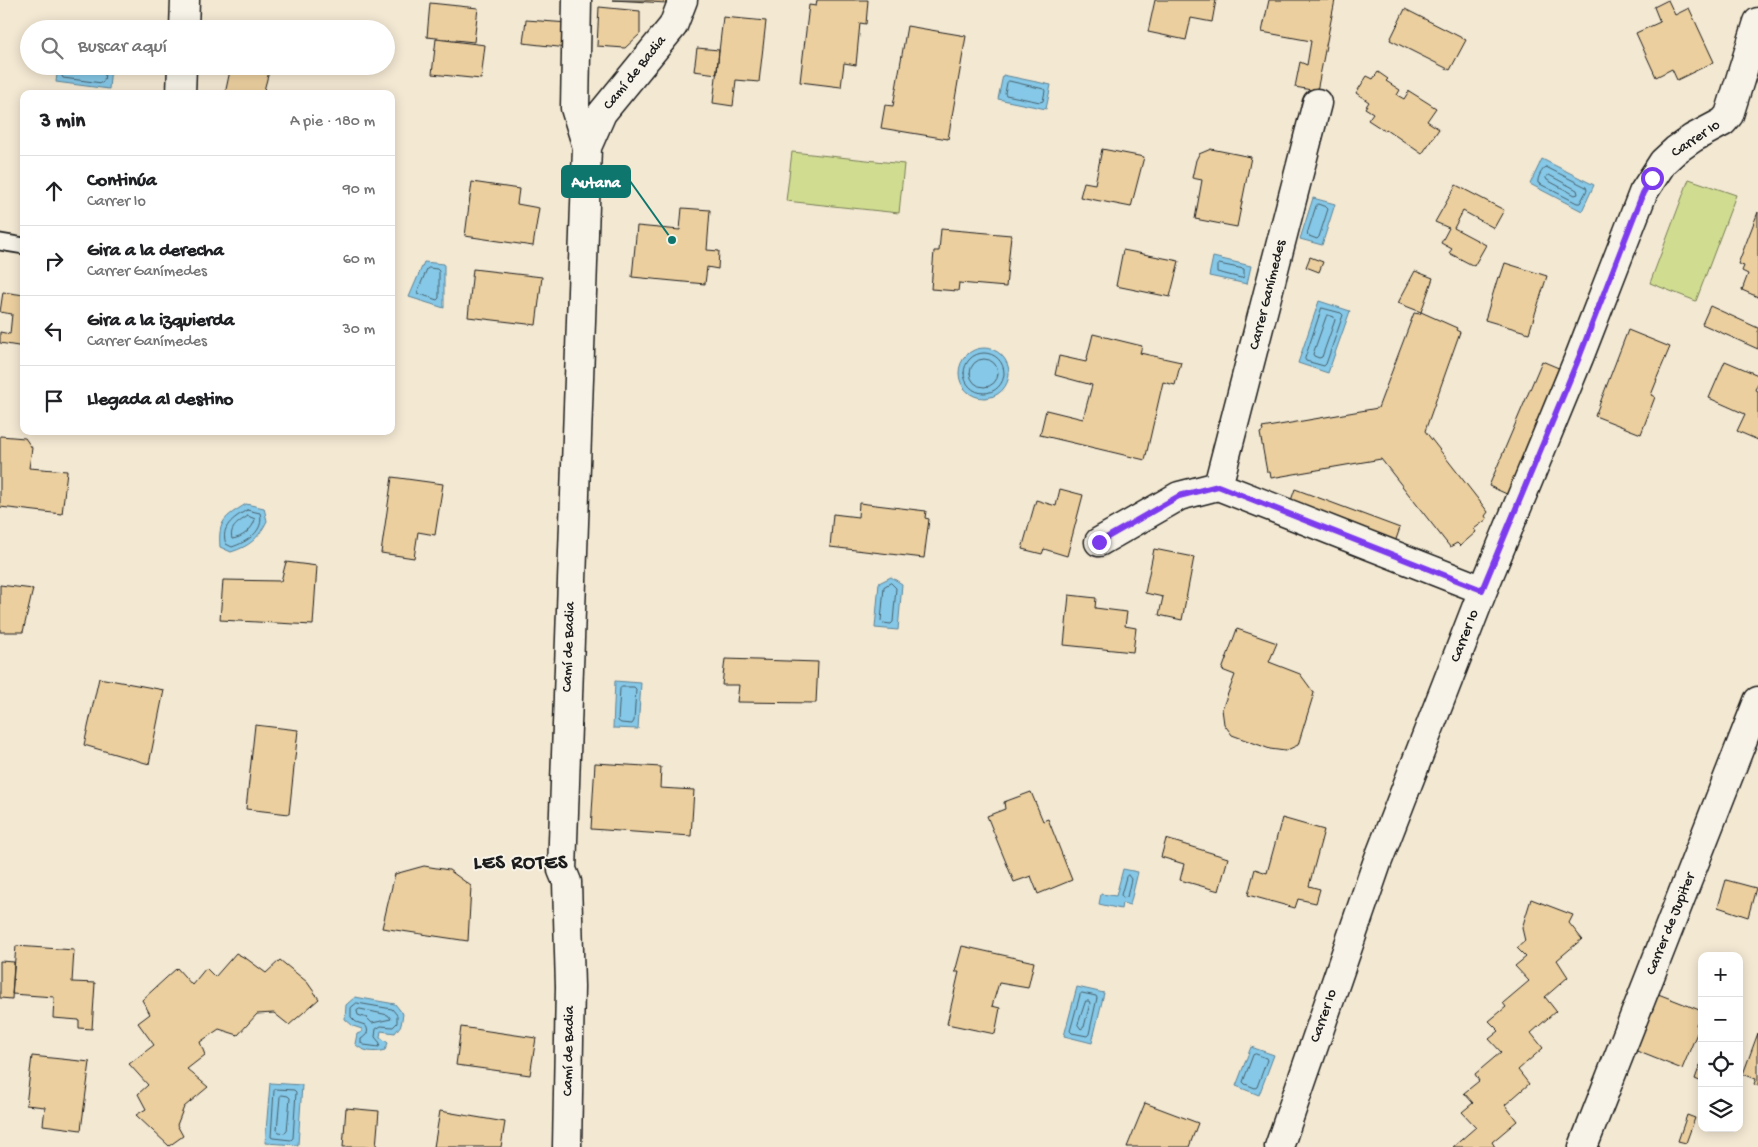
<!DOCTYPE html>
<html lang="es">
<meta charset="utf-8">
<style>
body{margin:0;font-family:"Gochi Hand",sans-serif;background:#f2f2f2;color:#202124}
.controls{position:absolute;right:15px;bottom:15px;display:grid;overflow:hidden;border-radius:10px;box-shadow:0 2px 12px #0003}
.controls button{width:45px;height:45px;display:grid;place-items:center;padding:0;border:0;border-bottom:1px solid #e0e0e0;background:#fff;color:#202124;font:25px sans-serif}
.stop{position:absolute;width:15px;height:15px;margin:-11px;border:4px solid #7c3aed;border-radius:50%;background:#fff}
.stop.end{background:#7c3aed;border-color:#fff;box-shadow:0 1px 5px #0008}
.list{margin:0;padding:0;list-style:none}
h2{display:flex;justify-content:space-between;align-items:center;height:65px;margin:0;padding:0 20px;font-size:21px}
h2 small{font-size:16px;font-weight:400;color:#757577}
.list li{display:grid;grid-template-columns:32px 1fr auto;gap:15px;align-items:center;box-sizing:border-box;height:70px;padding:0 20px;border-top:1px solid #e0e0e0}
.list b{display:block;font-size:19px;white-space:nowrap}
.list p{margin:0;font-size:16px;white-space:nowrap;color:#757577}
.list em{font-size:16px;font-style:normal;color:#757577}
.icon{flex:none;width:28px;height:28px;fill:none;stroke:currentColor;stroke-width:2;stroke-linecap:round;stroke-linejoin:round}
.map{position:relative;flex:none;width:1758px;height:1147px;overflow:hidden}
.search{position:absolute;background:#fff;box-shadow:0 2px 12px #0003;left:20px;top:20px;width:375px;height:55px;display:flex;align-items:center;gap:12px;box-sizing:border-box;padding:0 18px;border-radius:28px;color:#757577;font-size:19px}
.panel{position:absolute;background:#fff;box-shadow:0 2px 12px #0003;left:20px;top:90px;width:375px;height:345px;border-radius:10px}
.map>svg:first-child{display:block}
.green{fill:#d0dd91;stroke:#767c56}
.water{fill:#86c8e7;stroke:#5c8396}
.lines{fill:none;stroke-linecap:round;stroke-linejoin:round}
.shore{stroke:#46616d;stroke-width:1}
.building{fill:#ebcf9f;stroke:#1c1c1c}
.service-casing{stroke:#1c1c1c;stroke-width:19}
.minor-casing{stroke:#1c1c1c;stroke-width:31}
.service{stroke:#f7f3e8;stroke-width:15}
.minor{stroke:#f7f3e8;stroke-width:28}
.route{stroke:#7c3aed;stroke-width:6}
.labels{text-anchor:middle;dominant-baseline:central;stroke-width:4;stroke-linejoin:round;paint-order:stroke}
.street-label{font-size:15px;fill:#1c1c1c;stroke:#f7f3e8}
.district-label{font-size:20px;font-weight:bold;letter-spacing:1px;fill:#1c1c1c;stroke:#f7f3e8}
.leader{fill:none;stroke:#0f766e;stroke-width:2}
.callout-dot{fill:#0f766e;stroke:#f7f3e8;stroke-width:2}
.callout{fill:#0f766e;stroke:#0f766e;stroke-width:2}
.callout-label{font-size:16px;text-anchor:middle;font-weight:bold;fill:#fff}
</style>
<div class="map">
<svg width="1758" height="1147" viewBox="0 0 1758 1147">
<rect width="100%" height="100%" fill="#f3e8d2"/>
<filter id="ink" filterUnits="userSpaceOnUse"><feTurbulence type="fractalNoise" baseFrequency=".02" numOctaves="2"/><feDisplacementMap in="SourceGraphic" scale="10" xChannelSelector="R" yChannelSelector="G"/><feConvolveMatrix kernelMatrix="1 2 1 2 8 2 1 2 1" color-interpolation-filters="sRGB"/></filter>
<g filter="url(#ink)">
<path class="green" d="M792,152L904,164L899,213L786,201Z
M1689,179L1736,195L1696,301L1650,283Z"/>
<path class="water" d="M58,66H111L109,89L56,82Z
M1003,75L1051,85L1046,109L998,99Z
M1542,159L1594,185L1582,211L1530,184Z
M1313,198L1335,204L1322,245L1300,239Z
M1213,257L1251,266L1247,284L1209,276Z
M424,262L444,264V308L409,297Z
M1319,301L1350,311L1328,373L1298,363Z
M959 373a25 25 0 1 1 50 0a25 25 0 1 1-50 0Z
M246,504L264,508L267,521C258,539 250,546 231,552L220,547C218,520 225,517 246,504Z
M891,577L902,584L898,630L875,628L879,583Z
M615,681L641,683L638,729L613,728Z
M1123,869L1138,872L1130,905L1122,903L1121,909L1099,904L1101,894L1116,896Z
M1077,987L1104,993L1092,1043L1064,1036Z
M355,997L395,1004L403,1014L401,1025L395,1033L381,1031L380,1037L388,1043L385,1050C374,1053 363,1052 355,1044L357,1034L362,1032V1029L353,1026L345,1019L346,1005Z
M1251,1047L1274,1055L1259,1095L1236,1086Z
M270,1083L302,1085L298,1145L265,1143Z"/>
<g class="lines">
<path class="shore" d="M63,66L62,76L63,78L102,83L104,81L106,66
M1009,81L1044,89L1045,91L1043,101L1040,102L1006,95L1005,93L1007,83Z
M1546,167L1586,187L1587,190L1580,203H1577L1538,183C1537,178 1542,169 1546,167Z
M1549,175L1577,190L1578,194L1575,195L1547,180L1546,178Z
M1318,204L1326,207L1328,209L1319,237L1317,239L1309,236L1307,234L1316,206Z
M1219,264L1244,269V277L1241,278L1217,272V266Z
M429,268L437,269L439,271V298L437,300L417,293L427,269Z
M1322,308L1341,313L1343,315L1326,364L1324,366L1306,361L1305,359Z
M1328,315L1334,317L1335,320L1322,357L1319,358L1314,356L1313,354L1326,317Z
M964 373a20 20 0 1 1 40 0a20 20 0 1 1-40 0Z
M970 373a14 14 0 1 1 28 0a14 14 0 1 1-28 0Z
M247,510L260,513C265,531 247,542 232,547L226,544C220,527 233,518 247,510Z
M248,516L255,519C253,529 242,538 232,539C229,527 239,522 248,516Z
M891,583L896,588L893,622L891,624L883,623L881,621L884,587Z
M622,687H634L636,689L634,721L632,724L621,723L618,721L620,689Z
M1128,875L1131,879L1127,897L1123,898L1121,895L1126,877Z
M1082,993L1096,996L1097,998L1089,1034L1087,1036L1072,1033L1070,1031L1080,995Z
M1086,1001H1089L1090,1003L1084,1027L1081,1029L1078,1025Z
M357,1003L392,1009L397,1015V1023L393,1027L381,1026L376,1029L375,1037L380,1043L379,1047L364,1045L361,1043V1039C367,1035 370,1031 365,1025L356,1022L351,1017V1008Z
M360,1009L388,1015L391,1019L372,1023L367,1018L358,1015L357,1011Z
M1256,1054L1266,1058L1267,1060L1257,1087L1255,1088L1245,1084L1243,1082L1253,1055Z
M276,1089L294,1090L296,1092L293,1138L291,1140L273,1138L271,1137L274,1091Z
M282,1095L288,1096L290,1098L287,1131L285,1133L279,1132L277,1130L280,1097Z"/>
</g>
<path class="building" d="M612,0H667V3Z
M817,0H868L866,24L860,23L856,65L844,63L841,87L800,82L809,5L816,6Z
M1155,0H1216L1212,22L1191,18L1186,40L1148,32Z
M1269,0H1335L1317,91L1295,87L1300,62L1307,65L1311,41L1262,32Z
M1668,0L1675,15L1689,8L1714,62L1677,80L1672,69L1656,77L1636,33L1660,22L1654,7Z
M430,3L478,8L474,42L427,37Z
M599,7L640,11V34L625,48L597,46Z
M1405,9L1466,40L1450,70L1390,40Z
M723,17L766,21L759,82L736,80L733,106L713,103Z
M526,20L569,23L567,48L523,43Z
M907,26L966,36L948,139L881,128L885,105L893,106Z
M436,39L485,45L481,79L432,74Z
M697,48L719,50L717,74L694,71Z
M231,66H261L270,68L263,94H225Z
M1378,72L1388,79L1386,81L1400,90L1397,95L1404,99L1409,91L1436,108L1427,121L1439,129L1422,154L1386,129L1385,131L1368,120L1373,113L1365,108L1369,102L1356,93L1367,76L1373,79Z
M1102,149L1144,157L1131,207L1080,197L1084,182L1095,184Z
M1211,149L1251,157L1237,227L1195,219L1202,180L1192,178L1196,160L1199,154Z
M472,182L519,189L517,204L539,208L533,246L465,236Z
M1456,185L1504,210L1494,228L1463,211L1454,228L1486,245L1474,266L1449,253L1452,249L1441,243L1449,228L1435,222Z
M682,208L710,210L707,250L719,251L718,269L707,267L705,284L632,277L637,226L680,230Z
M1758,212V297L1742,290L1748,274L1742,271L1744,266L1738,264Z
M941,229L1011,235L1006,287L959,283L958,291L931,289L934,251H939Z
M1123,250L1179,261L1170,297L1116,286Z
M1310,257L1323,262L1319,272L1306,267Z
M1505,263L1547,276L1529,333L1485,320L1498,277L1500,278Z
M473,269L542,277L536,325L468,317Z
M1415,271L1433,278L1421,312L1398,303Z
M3,292L24,295V347L0,343V332L10,334L12,314L0,312Z
M1710,306L1758,328V349L1702,324Z
M1421,312L1457,328L1456,330L1460,332L1425,431L1488,512L1485,516L1487,519L1474,529L1476,532L1460,546L1457,543L1450,547L1381,459L1271,478L1270,472H1267L1260,433L1263,431L1262,428L1378,408L1414,313L1420,314Z
M1628,330L1670,347L1656,380H1657L1651,395L1655,397L1641,434L1595,416Z
M1093,334L1142,346L1140,353L1181,362L1175,385L1163,382L1145,460L1040,435L1046,410L1083,419L1092,385L1055,375L1059,356L1086,362Z
M1542,361L1561,369L1509,495L1489,486Z
M1725,361L1758,375V383L1755,390L1758,391V440L1737,431L1745,414L1709,398Z
M0,436L25,438L32,448L29,468L67,471L62,514L0,507Z
M392,477L443,484L435,535L418,532L414,558L381,553Z
M1060,489L1083,495L1067,556L1044,549L1042,554L1022,549L1036,500L1056,506Z
M1295,489L1400,528L1394,545L1289,506Z
M859,503L926,511L925,518L929,519L924,558L830,547L833,514L858,517Z
M1154,549L1194,557L1182,620L1159,615L1163,597L1145,593Z
M286,562L317,566L313,625L220,620L223,580L281,581Z
M0,585L33,589L23,632H0Z
M1069,595L1096,598L1095,608L1127,612L1125,626L1136,628L1133,652L1064,645Z
M1237,629L1277,643L1269,662L1300,674L1314,693L1298,745L1285,751L1270,749L1232,735L1224,724L1222,709L1235,675L1222,670Z
M725,659L818,662L816,703L737,702L739,685H722Z
M99,678L164,690L149,764L84,745Z
M255,725L298,730L289,814L246,809Z
M595,763L661,767L660,788L694,790L691,836L591,829Z
M1031,792L1043,821L1048,819L1072,880L1038,894L1031,876L1014,882L987,816L1005,809L1004,802Z
M1282,818L1324,830L1309,886L1320,889L1316,903L1298,899L1295,908L1248,895L1255,869L1267,873Z
M1166,839L1228,858L1219,891L1180,880L1184,864L1161,857Z
M424,866L449,870L471,886L468,941L382,928L395,874Z
M1726,880L1756,888L1748,917L1718,907Z
M1531,899L1573,915L1569,923L1582,939L1557,960L1568,977L1545,997L1556,1011L1531,1033L1543,1048L1518,1070L1529,1084L1505,1105L1517,1121L1492,1142L1495,1147H1453L1476,1127L1462,1112L1473,1103L1464,1093L1479,1081L1475,1074L1501,1052L1489,1039L1499,1031L1489,1021L1506,1007L1503,1003L1529,981L1515,966L1526,957L1517,948L1525,941L1522,928Z
M16,946L74,950L72,982L95,983L92,1029L79,1028V1020L53,1018L54,997L12,994Z
M962,946L1034,962L1028,988L999,983L992,1006L1000,1008L995,1034L947,1024L959,972H955Z
M236,953L247,959L266,973L280,960L307,982L319,999L289,1025L274,1013L257,1014L238,1035L219,1029L200,1042L205,1055L187,1069L208,1087L184,1107L177,1125L183,1136L169,1146L136,1115L146,1109L138,1094L148,1085L129,1064L154,1045L138,1023L150,1014L142,1000L177,968L192,985L206,968L215,977Z
M0,961L14,962L12,999L0,998Z
M1653,992L1702,1011L1696,1025L1700,1026L1682,1069L1629,1048Z
M461,1027L536,1038L530,1075L456,1065Z
M1758,1033V1086L1754,1084L1756,1079L1743,1074Z
M32,1056L90,1062L81,1130L43,1125L45,1107L26,1105Z
M1702,1059V1082L1695,1079Z
M1145,1103L1198,1123L1189,1147H1127Z
M346,1108L379,1111L376,1147H343Z
M440,1111L505,1122L501,1147H434Z
M1687,1115L1695,1118L1686,1143L1678,1141Z"/>
<g class="lines">
<defs>
<path id="service" d="M0,242L24,246"/>
<path id="minor" d="M184,29L185,0
M181,94L182,66
M587,147L602,113L673,26L683,0
M1218,486L1317,103
M1099,542L1179,496L1218,486L1483,590
M567,1147L570,987L567,882L562,870L587,147L575,108L577,0
M1279,1147L1377,863L1483,590L1580,355L1643,193L1663,162L1676,150L1693,138L1723,122L1729,115L1758,22
M1583,1147L1758,701"/>
</defs>
<use href="#service" class="service-casing"/>
<use href="#minor" class="minor-casing"/>
<use href="#service" class="service"/>
<use href="#minor" class="minor"/>
</g>
</g>
<g class="lines" filter="url(#ink)">
<path class="route" d="M1099,542L1179,496L1218,486L1482,590L1580,355L1643,193L1652,178"/>
</g>
<g class="labels">
<g class="street-label">
<text transform="translate(635 73) rotate(-51)">Camí de Badia</text>
<text transform="translate(1696 139) rotate(-34)">Carrer Io</text>
<text transform="translate(1268 295) rotate(-76)">Carrer Ganímedes</text>
<text transform="translate(1465 636) rotate(-69)">Carrer Io</text>
<text transform="translate(569 647) rotate(-88)">Camí de Badia</text>
<text transform="translate(1671 924) rotate(-68)">Carrer de Jupiter</text>
<text transform="translate(1324 1016) rotate(-71)">Carrer Io</text>
<text transform="translate(569 1051) rotate(-89)">Camí de Badia</text>
</g>
<g class="district-label">
<text x="521" y="864">LES ROTES</text>
</g>
</g>
<path class="leader" d="M672 240L630 181"/>
<circle class="callout-dot" cx="672" cy="240" r="5"/>
<rect class="callout" x="562" y="166" width="68" height="31" rx="5"/>
<g class="callout-label">
<text x="596" y="187">Autana</text>
</g>
</svg>
<div class="controls">
<button>+</button>
<button>−</button>
<button><svg class="icon" aria-label="locate" viewBox="0 0 24 24"><circle cx="12" cy="12" r="6"/><path d="M12 2v4M12 18v4M2 12h4M18 12h4"/></svg></button>
<button><svg class="icon" aria-label="layers" viewBox="0 0 24 24"><path d="M12 4l9 5-9 5-9-5zM3 14l9 5 9-5"/></svg></button>
</div>
<div class="stop" style="left:1652px;top:178px"></div>
<div class="stop end" style="left:1099px;top:542px"></div>
<div class="search"><svg class="icon" aria-label="search" viewBox="0 0 24 24"><circle cx="10" cy="10" r="6"/><path d="M15 15l6 6"/></svg>Buscar aquí</div>
<section class="panel">
<h2>3 min<small>A pie · 180 m</small></h2>
<ul class="list">
<li><svg class="icon" aria-label="ahead" viewBox="0 0 24 24"><path d="M12 20V5M6 11l6-6 6 6"/></svg><div><b>Continúa</b><p>Carrer Io</p></div><em>90 m</em></li>
<li><svg class="icon" aria-label="right" viewBox="0 0 24 24"><path d="M7 20v-9h11M14 6l5 5-5 5"/></svg><div><b>Gira a la derecha</b><p>Carrer Ganímedes</p></div><em>60 m</em></li>
<li><svg class="icon" aria-label="left" viewBox="0 0 24 24"><path d="M17 20v-9H6M10 6l-5 5 5 5"/></svg><div><b>Gira a la izquierda</b><p>Carrer Ganímedes</p></div><em>30 m</em></li>
<li><svg class="icon" aria-label="arrive" viewBox="0 0 24 24"><path d="M6 21V4h12l-3 4 3 4H6"/></svg><div><b>Llegada al destino</b></div></li>
</ul>
</section>
</div>
